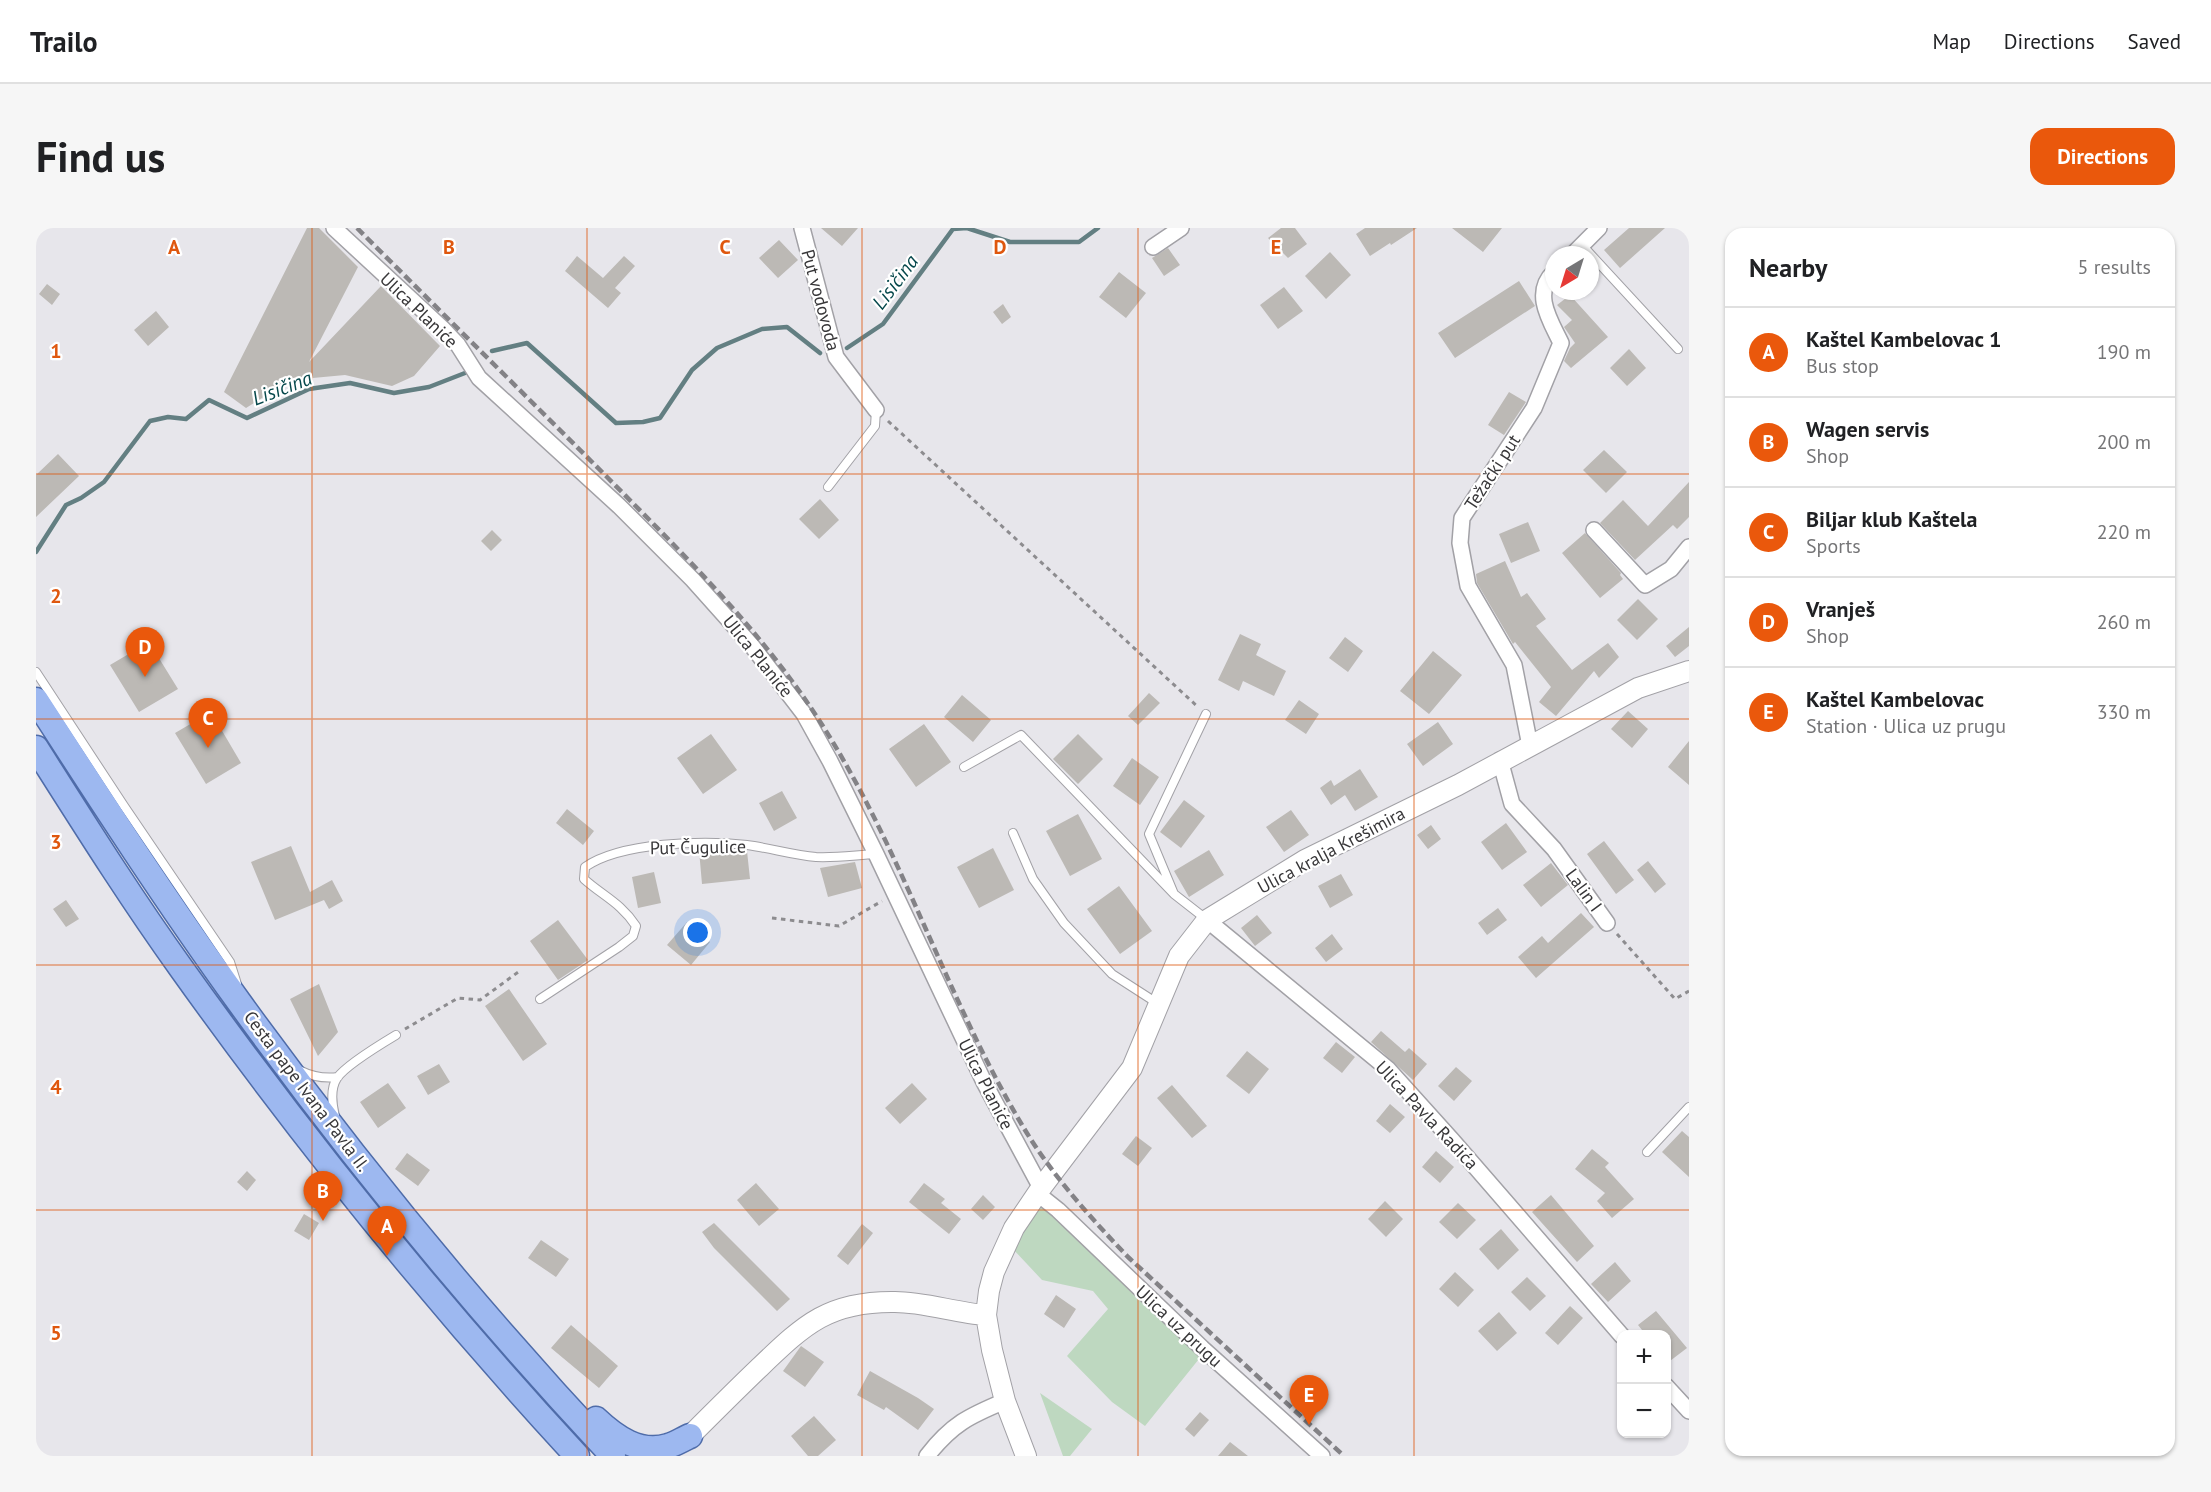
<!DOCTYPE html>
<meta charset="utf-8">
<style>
body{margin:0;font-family:"PT Sans",sans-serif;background:#f6f6f6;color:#202124}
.controls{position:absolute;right:18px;bottom:18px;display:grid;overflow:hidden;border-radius:12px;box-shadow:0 2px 4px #0004}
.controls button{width:54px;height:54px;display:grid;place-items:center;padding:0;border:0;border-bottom:2px solid #e0e0e0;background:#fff;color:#202124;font:30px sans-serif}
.compass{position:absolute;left:1509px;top:18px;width:54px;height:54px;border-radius:50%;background:#fff;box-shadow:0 2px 4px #0004;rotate:218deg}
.you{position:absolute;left:662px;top:705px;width:21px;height:21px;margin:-15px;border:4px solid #fff;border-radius:50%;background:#1a73e8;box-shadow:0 0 0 9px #1a73e833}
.badge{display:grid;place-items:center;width:39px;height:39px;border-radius:50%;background:#ea580c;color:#fff;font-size:20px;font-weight:700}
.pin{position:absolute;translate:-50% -50px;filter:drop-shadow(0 2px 3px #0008)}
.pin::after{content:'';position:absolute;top:32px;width:21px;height:18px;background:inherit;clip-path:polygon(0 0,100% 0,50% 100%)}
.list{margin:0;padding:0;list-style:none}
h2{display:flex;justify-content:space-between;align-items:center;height:78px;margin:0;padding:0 24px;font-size:26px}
h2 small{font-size:20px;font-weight:400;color:#757577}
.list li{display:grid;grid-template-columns:39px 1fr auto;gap:18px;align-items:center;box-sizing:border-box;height:90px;padding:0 24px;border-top:2px solid #e0e0e0}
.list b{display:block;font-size:22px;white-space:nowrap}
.list p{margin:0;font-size:20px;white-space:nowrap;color:#757577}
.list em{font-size:20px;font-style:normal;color:#757577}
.map{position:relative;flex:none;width:1653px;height:1228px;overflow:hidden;border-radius:18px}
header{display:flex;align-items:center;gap:36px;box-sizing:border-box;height:84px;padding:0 30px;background:#fff;border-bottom:2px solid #e0e0e0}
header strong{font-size:28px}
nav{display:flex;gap:33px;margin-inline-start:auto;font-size:21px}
.intro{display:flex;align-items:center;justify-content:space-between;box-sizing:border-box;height:144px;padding:0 36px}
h1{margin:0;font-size:42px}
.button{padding:15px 27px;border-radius:18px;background:#ea580c;color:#fff;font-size:21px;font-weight:700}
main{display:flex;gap:36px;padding:0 36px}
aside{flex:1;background:#fff;border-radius:18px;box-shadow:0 2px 4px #0004}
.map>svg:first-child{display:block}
.green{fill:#bed8c0}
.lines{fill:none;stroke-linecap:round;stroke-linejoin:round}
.stream{stroke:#637f82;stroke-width:4.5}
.building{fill:#bcb9b5}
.service-casing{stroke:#a2a1a6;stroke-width:10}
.minor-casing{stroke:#a2a1a6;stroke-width:18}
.tertiary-casing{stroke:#a2a1a6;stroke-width:22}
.primary-casing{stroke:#4f6ca9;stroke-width:27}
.path{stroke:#8d8c8f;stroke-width:3;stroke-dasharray:4.5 4.5;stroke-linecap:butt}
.service{stroke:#fff;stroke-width:8}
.minor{stroke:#fff;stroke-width:15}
.tertiary{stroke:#fff;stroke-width:20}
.primary{stroke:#9db8f0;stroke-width:24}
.rail{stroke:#838286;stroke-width:4.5;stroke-dasharray:9 4.5;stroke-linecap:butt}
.grid{fill:none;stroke:#df570e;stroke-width:1.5;stroke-opacity:0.55}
.labels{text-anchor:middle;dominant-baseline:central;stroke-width:4.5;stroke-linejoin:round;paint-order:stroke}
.street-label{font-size:18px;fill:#383739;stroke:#fff}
.water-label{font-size:20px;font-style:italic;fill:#06484c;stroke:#fff}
.grid-label{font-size:20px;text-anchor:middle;font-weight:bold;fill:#df570e;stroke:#fff;stroke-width:4.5;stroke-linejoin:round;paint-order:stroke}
</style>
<header>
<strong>Trailo</strong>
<nav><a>Map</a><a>Directions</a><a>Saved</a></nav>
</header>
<div class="intro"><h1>Find us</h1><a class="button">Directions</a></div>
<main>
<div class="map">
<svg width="1653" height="1228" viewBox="0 0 1653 1228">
<rect width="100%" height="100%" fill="#e7e6eb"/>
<path class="green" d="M1007,979L1167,1126L1109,1198L1076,1174L1031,1128L1072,1081L1057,1063L1006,1052L976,1020L1003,980Z
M1004,1165L1056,1201L1034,1228H1027Z"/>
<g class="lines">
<path class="stream" d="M811,120L847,96L917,1L931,0L974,14H1043L1062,0
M456,123L491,115L580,195L607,194L624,190L656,142L681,120L726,101L751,99L784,125
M0,324L30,277L45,270L68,254L114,193L132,189L150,191L173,172L211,190L273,161L314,155L358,165L393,159L429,145"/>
</g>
<path class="building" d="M271,0H283L322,39L273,134L345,58L404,118L378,148L356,158L309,147L266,151L237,163L210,180L188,164Z
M785,0H822L806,18Z
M1245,0H1259L1271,16L1252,30L1232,10Z
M1329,0H1381L1355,17L1354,15L1334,28L1320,6Z
M1416,0H1466L1447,24Z
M1593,0H1629L1584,40L1568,22Z
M743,12L762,32L742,50L723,30Z
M1132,20L1144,37L1128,48L1116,30Z
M1294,24L1315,47L1290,71L1269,48Z
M541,28L567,50L588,28L599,38L579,60L585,65L572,80L529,43Z
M1083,44L1110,65L1090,90L1063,69Z
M1483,53L1499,78L1419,130L1402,105Z
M11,56L24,66L16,77L3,66Z
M1248,59L1267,83L1242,101L1224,77Z
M1534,67L1572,109L1535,140L1528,133L1534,120L1539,115L1528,99L1536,92L1521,77Z
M967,76L975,89L966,96L957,84Z
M120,83L133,99L112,118L98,102Z
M1593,121L1610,140L1591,158L1574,140Z
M1473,164L1490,174L1468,207L1452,197Z
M1568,222L1591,244L1570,265L1547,242Z
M22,226L43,248L0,289V247Z
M1653,254V289L1641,301L1637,297L1599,332L1564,295L1587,272L1612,298Z
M784,271L803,292L783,311L763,291Z
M1492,294L1504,323L1475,335L1463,306Z
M456,302L466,312L455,323L445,313Z
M1549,305L1585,345L1584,347L1587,351L1564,370L1526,325Z
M1469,333L1485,369L1491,365L1510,391L1500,398L1536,442L1572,415L1583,429L1563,450L1558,443L1520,488L1503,474L1515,459L1479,414L1477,416L1441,355L1440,346Z
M1602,371L1622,391L1601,412L1581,392Z
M1653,399V418L1639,429L1630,418Z
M1204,406L1225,416L1220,427L1250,443L1238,468L1207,453L1203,463L1182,452Z
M1309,409L1327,423L1312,444L1293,430Z
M113,414L142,461L103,484L74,437Z
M1397,423L1426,447L1393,486L1364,463Z
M1113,465L1124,475L1102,497L1092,488Z
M926,467L955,492L937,514L908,489Z
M1263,472L1283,486L1270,506L1249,492Z
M1592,483L1612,501L1596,520L1575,501Z
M175,484L205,535L170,556L139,505Z
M1402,494L1417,516L1387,538L1371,516Z
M888,496L915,534L880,559L853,521Z
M675,506L701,542L667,566L641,530Z
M1042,506L1067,531L1042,556L1017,531Z
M1653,513V557L1632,539Z
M1096,530L1123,549L1104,577L1077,558Z
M1324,541L1342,569L1319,583L1309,567L1295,577L1284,560L1295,552L1298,558Z
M746,563L761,590L738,603L723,575Z
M1148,572L1169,588L1145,620L1124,604Z
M531,581L558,603L547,617L520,595Z
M1255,582L1273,607L1248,624L1230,599Z
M1042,586L1066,631L1034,648L1010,603Z
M1470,595L1491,624L1466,642L1445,614Z
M1395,597L1405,611L1392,621L1381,607Z
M1568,613L1598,652L1580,666L1551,626Z
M255,618L274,664L296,652L307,673L293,681L288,672L239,692L215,634Z
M957,620L978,662L943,680L921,639Z
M677,621L711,623L714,651L666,656L663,622Z
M1173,622L1188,647L1153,669L1138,643Z
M1612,633L1630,656L1619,665L1601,642Z
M819,634L826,660L792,669L784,640Z
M1515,635L1532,657L1505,679L1487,657Z
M618,644L625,675L602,680L596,649Z
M1305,646L1317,667L1294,680L1282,658Z
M1083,658L1116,703L1084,726L1051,681Z
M30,672L43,691L30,699L17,681Z
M1462,680L1471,692L1451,707L1442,695Z
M1545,685L1558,699L1500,750L1482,729L1506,708L1512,715Z
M1221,687L1236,705L1219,718L1205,700Z
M522,692L552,732L522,752L494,713Z
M651,694L674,714L655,737L631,717Z
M1296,706L1307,721L1290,734L1279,720Z
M283,756L302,804L282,828L254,771Z
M473,761L511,816L487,833L449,778Z
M1345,803L1369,824L1373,820L1391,836L1377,852L1335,814Z
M1300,814L1319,829L1306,845L1287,830Z
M1211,823L1233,841L1213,866L1190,848Z
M403,836L414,854L392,867L381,848Z
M1420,839L1436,853L1418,873L1402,858Z
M352,855L370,880L342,900L324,874Z
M876,855L891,871L864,896L849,880Z
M1136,857L1171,898L1156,910L1121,870Z
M1354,876L1369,889L1354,905L1340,893Z
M1646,903L1653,909V949L1626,924Z
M1100,908L1116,920L1102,938L1086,926Z
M1556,921L1573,935L1569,939L1598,971L1576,990L1561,973L1569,965L1539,941Z
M1400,923L1418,939L1404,955L1386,939Z
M371,925L394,942L382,958L359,941Z
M211,943L220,952L211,963L201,954Z
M720,955L743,981L723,998L701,972Z
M888,955L909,971L905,975L925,991L913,1006L873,974Z
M947,967L959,979L947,992L935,981Z
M1515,967L1558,1018L1541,1034L1496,984Z
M1349,973L1367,991L1350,1009L1332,991Z
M1422,975L1440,992L1421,1011L1403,994Z
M268,986L283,995L273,1012L258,1003Z
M678,995L754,1071L741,1083L678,1020L666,1004Z
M826,996L837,1005L812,1037L801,1028Z
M1465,1001L1483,1022L1462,1042L1443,1021Z
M505,1012L533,1031L520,1049L492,1030Z
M1579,1034L1595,1053L1572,1074L1555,1056Z
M1419,1044L1438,1062L1422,1079L1403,1061Z
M1491,1049L1510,1068L1494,1083L1475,1064Z
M1020,1067L1040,1081L1028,1100L1008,1086Z
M1534,1078L1547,1090L1522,1117L1509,1105Z
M1620,1083L1651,1120L1630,1136V1109L1634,1107H1610L1602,1097Z
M1463,1084L1481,1105L1461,1123L1442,1103Z
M535,1097L582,1138L563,1160L515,1120Z
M765,1118L788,1134L769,1159L747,1143Z
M834,1143L882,1170L898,1181L882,1202L850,1179L848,1182L821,1167Z
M1164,1184L1173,1192L1158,1209L1149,1201Z
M778,1188L800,1212L782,1228H772L755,1208Z
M1194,1214L1212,1228H1182Z"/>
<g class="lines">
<defs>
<path id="service" d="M1546,17L1642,121
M792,259L839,198L840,182
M0,444L88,578L194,734L201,756
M1170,486L1113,606L1138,666L1170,691
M928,539L985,507L1138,666
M977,605L997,651L1028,695L1076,746L1121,775
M504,771L583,719L597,708L600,698C585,675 567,668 548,651L549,639C585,614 668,612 711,617C734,620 757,627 780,629C800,630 820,627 840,626
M263,842C275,848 288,851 302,849
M299,888C296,876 294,861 301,850C310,837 345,816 360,807
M1611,924L1653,879"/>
<path id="minor" d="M298,0L406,100L422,117L443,150L583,278L657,352L716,418L768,486L794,533L840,626L948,854L1005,960
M766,0L800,129L840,182
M1117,19L1145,0
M1536,27L1563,0
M1558,302L1609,357L1635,341L1653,319
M1494,518L1478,437L1432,358L1424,315L1426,290L1498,180L1525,115C1514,92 1496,65 1518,44
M1464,532L1476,576L1518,621L1571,695
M1171,692L1352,841L1416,912L1586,1108
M1002,966L1022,982L1166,1120L1286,1228
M1630,1158L1653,1183
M891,1228C916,1196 933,1188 969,1173"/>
<path id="tertiary" d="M654,1208C677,1185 700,1162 723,1140C768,1097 792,1073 859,1074C889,1074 920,1085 950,1087
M990,1228L969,1173L956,1122L950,1087L953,1063L958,1044L978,1000L1005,960L1096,840L1143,728L1171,692L1269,632L1422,557L1602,460L1653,443"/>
<path id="primary" d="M0,472C66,574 132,676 203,774C318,933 443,1085 577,1228
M0,520C47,594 94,669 145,740C267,911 399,1074 541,1228
M560,1191C579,1209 604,1227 632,1218C639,1216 647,1211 654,1208"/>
</defs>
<use href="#service" class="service-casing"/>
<use href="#minor" class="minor-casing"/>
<use href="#tertiary" class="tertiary-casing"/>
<use href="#primary" class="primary-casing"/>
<path class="path" d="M852,193L1162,479
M736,690L803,698L846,673
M1581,706L1639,771L1653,763
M369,801L422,770L444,772L485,742"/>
<use href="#service" class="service"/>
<use href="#minor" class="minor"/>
<use href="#tertiary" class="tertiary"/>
<use href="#primary" class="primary"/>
<path class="rail" d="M321,0C404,83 488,166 571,249C646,325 722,399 781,489C865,617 908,766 986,897C1015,946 1053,988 1092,1029L1308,1228"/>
</g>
<path class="grid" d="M276,0V1228M551,0V1228M826,0V1228M1102,0V1228M1378,0V1228M0,246H1653M0,491H1653M0,737H1653M0,982H1653"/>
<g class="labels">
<g class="street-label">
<text transform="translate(785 72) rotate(75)">Put vodovoda</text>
<text transform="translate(383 82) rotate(44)">Ulica Planiće</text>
<text transform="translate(1456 244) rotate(-57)">Težački put</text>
<text transform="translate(722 428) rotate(51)">Ulica Planiće</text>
<text transform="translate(662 619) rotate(-1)">Put Čugulice</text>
<text transform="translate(1295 622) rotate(-28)">Ulica kralja Krešimira</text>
<text transform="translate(1548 662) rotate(54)">Lalin I</text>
<text transform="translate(950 856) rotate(63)">Ulica Planiće</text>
<text transform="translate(271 863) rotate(53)">Cesta pape Ivana Pavla II.</text>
<text transform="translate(1391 887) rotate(47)">Ulica Pavla Radića</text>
<text transform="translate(1143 1098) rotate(43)">Ulica uz prugu</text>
</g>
<g class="water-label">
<text transform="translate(859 54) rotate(-53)">Lisičina</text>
<text transform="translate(246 160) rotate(-21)">Lisičina</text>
</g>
</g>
<g class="grid-label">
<text x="138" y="26">A</text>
<text x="413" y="26">B</text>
<text x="689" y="26">C</text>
<text x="964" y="26">D</text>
<text x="1240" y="26">E</text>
<text x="20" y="130">1</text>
<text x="20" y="375">2</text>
<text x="20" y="621">3</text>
<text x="20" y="866">4</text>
<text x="20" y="1112">5</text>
</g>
</svg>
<div class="controls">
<button>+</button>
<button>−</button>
</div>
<svg class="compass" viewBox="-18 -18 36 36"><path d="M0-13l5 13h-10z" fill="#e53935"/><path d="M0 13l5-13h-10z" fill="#757577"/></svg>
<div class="you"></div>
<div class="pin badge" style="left:351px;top:1028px">A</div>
<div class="pin badge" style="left:287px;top:993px">B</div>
<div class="pin badge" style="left:172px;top:520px">C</div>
<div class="pin badge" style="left:109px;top:449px">D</div>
<div class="pin badge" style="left:1273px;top:1197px">E</div>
</div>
<aside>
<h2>Nearby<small>5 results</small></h2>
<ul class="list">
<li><span class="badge">A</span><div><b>Kaštel Kambelovac 1</b><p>Bus stop</p></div><em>190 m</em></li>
<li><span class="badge">B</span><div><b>Wagen servis</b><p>Shop</p></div><em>200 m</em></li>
<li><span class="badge">C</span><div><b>Biljar klub Kaštela</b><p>Sports</p></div><em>220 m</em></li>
<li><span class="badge">D</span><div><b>Vranješ</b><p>Shop</p></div><em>260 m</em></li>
<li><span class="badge">E</span><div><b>Kaštel Kambelovac</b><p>Station · Ulica uz prugu</p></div><em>330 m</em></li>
</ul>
</aside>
</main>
